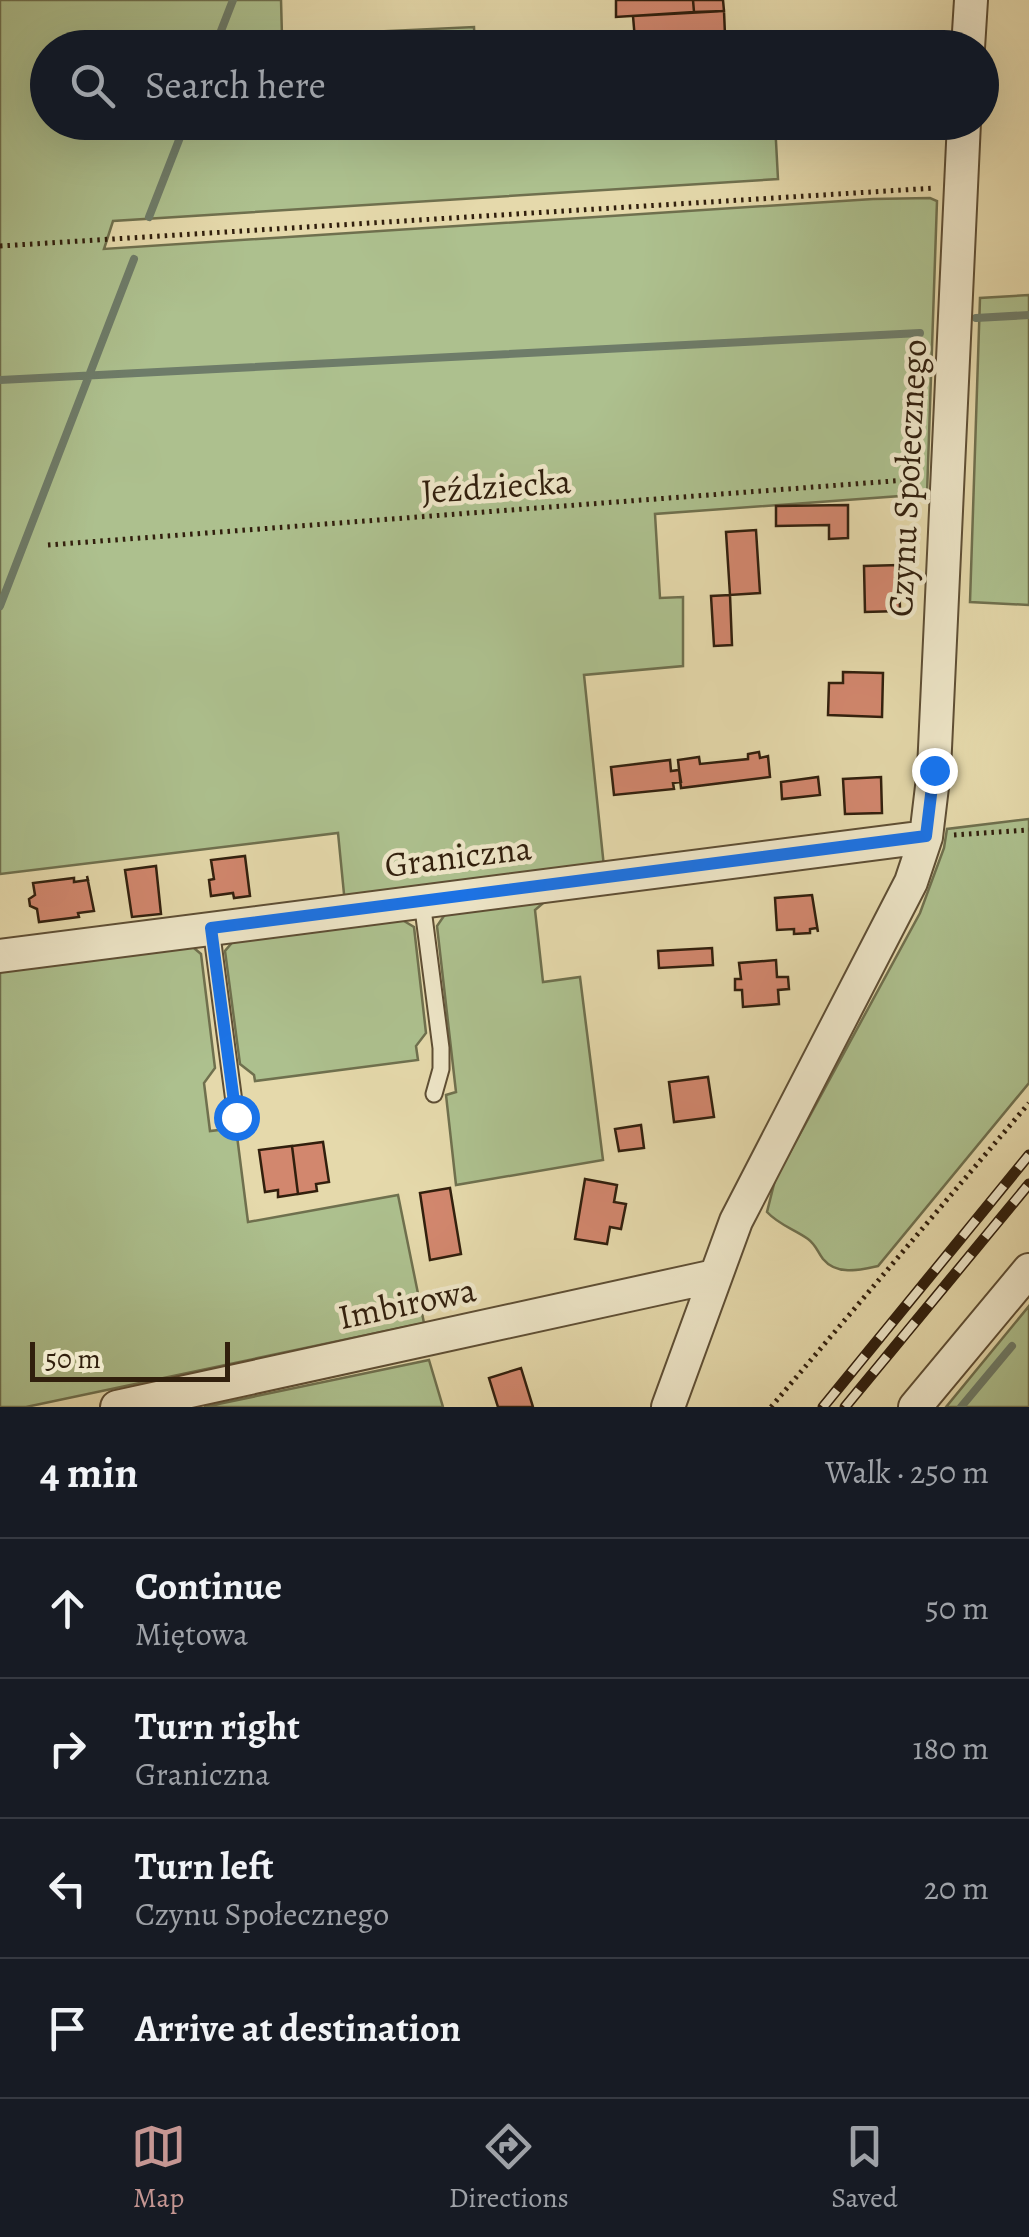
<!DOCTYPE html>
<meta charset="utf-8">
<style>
body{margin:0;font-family:Alegreya,serif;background:#242831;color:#f1f3f6}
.scale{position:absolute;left:30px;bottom:25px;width:200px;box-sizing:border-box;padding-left:10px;border:5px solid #311f0d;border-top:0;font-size:28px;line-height:35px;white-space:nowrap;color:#311f0d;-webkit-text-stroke:8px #eee6c8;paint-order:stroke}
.stop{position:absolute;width:30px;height:30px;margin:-22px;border:8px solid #1a73e8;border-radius:50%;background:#fff}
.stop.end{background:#1a73e8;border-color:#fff;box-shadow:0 2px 10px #0008}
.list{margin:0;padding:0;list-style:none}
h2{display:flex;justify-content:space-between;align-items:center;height:130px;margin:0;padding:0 40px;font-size:42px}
h2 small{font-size:32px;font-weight:400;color:#9ea1a6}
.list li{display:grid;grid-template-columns:65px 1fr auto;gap:30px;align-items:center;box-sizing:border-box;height:140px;padding:0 40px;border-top:2px solid #363941}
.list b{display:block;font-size:38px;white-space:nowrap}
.list p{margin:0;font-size:32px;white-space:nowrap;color:#9ea1a6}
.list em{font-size:32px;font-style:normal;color:#9ea1a6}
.icon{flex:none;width:55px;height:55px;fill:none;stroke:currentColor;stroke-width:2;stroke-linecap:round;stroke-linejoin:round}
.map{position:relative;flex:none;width:1029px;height:1407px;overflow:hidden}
.search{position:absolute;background:#171b24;box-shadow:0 10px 40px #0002;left:30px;right:30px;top:30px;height:110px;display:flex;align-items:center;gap:25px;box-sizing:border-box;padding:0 35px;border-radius:55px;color:#9ea1a6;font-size:38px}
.sheet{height:690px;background:#171b24}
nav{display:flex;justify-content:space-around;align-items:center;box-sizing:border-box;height:140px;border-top:2px solid #363941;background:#171b24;font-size:28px;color:#9ea1a6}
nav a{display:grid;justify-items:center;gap:5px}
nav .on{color:#c59692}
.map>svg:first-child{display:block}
.green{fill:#adc08e;stroke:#6f704e;stroke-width:2.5}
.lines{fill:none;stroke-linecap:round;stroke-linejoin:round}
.stream{stroke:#6e7c69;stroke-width:8}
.building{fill:#d2876e;stroke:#311f0d;stroke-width:2.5}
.service-casing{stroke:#5e4e34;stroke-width:19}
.minor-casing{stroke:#5e4e34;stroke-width:36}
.path{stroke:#311f0d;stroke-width:5;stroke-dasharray:2.5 5;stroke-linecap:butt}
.service{stroke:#eee6c8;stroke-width:15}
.minor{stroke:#eee6c8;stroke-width:32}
.rail-casing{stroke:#311f0d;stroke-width:11}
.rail{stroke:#eee6c8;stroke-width:8;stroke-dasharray:22;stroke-linecap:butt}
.route{stroke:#1a73e8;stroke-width:12}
.labels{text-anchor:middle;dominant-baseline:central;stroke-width:9;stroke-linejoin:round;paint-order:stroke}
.street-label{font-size:35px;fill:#311f0d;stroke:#eee6c8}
</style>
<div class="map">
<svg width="1029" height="1407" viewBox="0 0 1029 1407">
<rect width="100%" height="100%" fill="#e5d9ab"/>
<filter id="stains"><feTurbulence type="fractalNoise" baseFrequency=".002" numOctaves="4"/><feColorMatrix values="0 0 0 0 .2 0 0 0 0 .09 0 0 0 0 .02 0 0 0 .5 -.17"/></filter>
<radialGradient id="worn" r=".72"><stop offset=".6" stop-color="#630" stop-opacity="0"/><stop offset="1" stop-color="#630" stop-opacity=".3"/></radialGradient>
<path class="green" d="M0,0H281L282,36L474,27L475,48H48V122L775,123L778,179L113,221L104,249L873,199L930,198L937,201L927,494L655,514L660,598L683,597V666L584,675L604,867L345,904L338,833L0,874Z
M1029,295V605L970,602L980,298Z
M1029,819V1083L878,1266C860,1270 837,1276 823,1259C817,1251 816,1245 808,1239C794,1229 779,1225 767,1212L775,1180L920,913L944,848L947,829Z
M549,898L535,910L543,982L580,977L603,1160L456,1185L446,1095L456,1092L437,926L448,910Z
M399,918L414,927L426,1033L416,1046L418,1060L255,1081L254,1075L240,1064L225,951L236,938Z
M188,943L201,954L215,1068L204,1083L210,1131L236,1128L248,1222L398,1195L424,1323L26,1407H0V967Z
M1029,1306V1407H946Z
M429,1360L443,1407H204Z"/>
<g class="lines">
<path class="stream" d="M219,36L233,0
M149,217L186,122
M976,318L1029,315
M0,380L920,333
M0,606L134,259
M961,1407L1012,1346"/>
</g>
<path class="building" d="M616,0H693L694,12L616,17Z
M693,0H723L724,11L694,12Z
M724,11L725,35L635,40L633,16Z
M917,40V48H882V41Z
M848,505V538L829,539V525L776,526V506Z
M756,530L760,593L730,595L726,532Z
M899,565L900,611L865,612L864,566Z
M730,595L732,645L714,646L711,596Z
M843,672L883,673L882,717L828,715L829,683H843Z
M759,752L760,758L768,756L770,777L681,788L678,760L699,757L700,764L748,759V754Z
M670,760L671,771L679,770L681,782L673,783L674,789L614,795L611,767Z
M818,777L820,795L782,799L781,782Z
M881,777L882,813L845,814L843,779Z
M245,856L250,896L234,898L233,893L211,896L209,880L214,879L211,860Z
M156,866L161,914L132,917L125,870Z
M87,876L94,911L78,913L79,917L39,922L37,909L30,906L29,899L35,895L33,883L74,878V882L88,880Z
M812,895L818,932L817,928L810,929V933L794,934V929L777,930L775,898Z
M712,948L713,965L659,968L658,951Z
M776,960L777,977H788L789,989L778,990L779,1004L743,1007L742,990H735V979H741L739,963Z
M708,1077L714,1117L674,1122L669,1082Z
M641,1125L644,1148L619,1151L615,1129Z
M323,1142L329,1182L316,1184L317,1191L298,1194L292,1146Z
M292,1146L298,1194L278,1197V1190L265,1192L259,1150Z
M585,1179L617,1185L614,1202L626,1204L621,1229L610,1227L607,1244L575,1239Z
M450,1188L461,1254L430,1260L420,1193Z
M521,1368L533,1407H498L489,1378Z"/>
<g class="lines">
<defs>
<path id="service" d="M422,901L441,1048V1069L434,1094
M211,928L236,1117"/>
<path id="minor" d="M968,48L971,0
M0,956L926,837
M117,1407L715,1276
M668,1407L736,1221L911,882L926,837L934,770L964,122
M915,1407L1029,1270"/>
</defs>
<use href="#service" class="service-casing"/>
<use href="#minor" class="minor-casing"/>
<path class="path" d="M0,246L935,188
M48,545L920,479
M954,835L1029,830
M771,1407L1029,1103"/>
<use href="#service" class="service"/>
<use href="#minor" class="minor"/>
<defs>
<path id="rail" d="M823,1407L1029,1155
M845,1407L1029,1184"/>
</defs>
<use href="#rail" class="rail-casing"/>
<use href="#rail" class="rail"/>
</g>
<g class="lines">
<path class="route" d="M236,1117L211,928L926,836L934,770"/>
</g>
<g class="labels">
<g class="street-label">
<text transform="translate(907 478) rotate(-87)">Czynu Społecznego</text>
<text transform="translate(496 486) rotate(-4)">Jeździecka</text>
<text transform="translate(458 856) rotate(-7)">Graniczna</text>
<text transform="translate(407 1303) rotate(-12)">Imbirowa</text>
</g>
</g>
<rect width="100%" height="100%" filter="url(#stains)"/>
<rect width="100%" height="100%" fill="url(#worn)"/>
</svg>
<div class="scale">50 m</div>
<div class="stop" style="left:236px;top:1117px"></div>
<div class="stop end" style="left:934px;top:770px"></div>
<div class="search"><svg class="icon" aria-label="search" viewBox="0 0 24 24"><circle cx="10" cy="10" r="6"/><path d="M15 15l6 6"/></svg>Search here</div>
</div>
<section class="sheet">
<h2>4 min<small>Walk · 250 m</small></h2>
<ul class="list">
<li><svg class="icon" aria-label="ahead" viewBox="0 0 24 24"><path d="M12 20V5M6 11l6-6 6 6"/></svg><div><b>Continue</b><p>Miętowa</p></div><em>50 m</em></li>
<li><svg class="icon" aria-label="right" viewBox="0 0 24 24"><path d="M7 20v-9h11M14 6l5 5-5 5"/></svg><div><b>Turn right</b><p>Graniczna</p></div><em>180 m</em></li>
<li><svg class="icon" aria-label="left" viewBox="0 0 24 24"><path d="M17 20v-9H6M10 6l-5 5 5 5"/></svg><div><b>Turn left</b><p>Czynu Społecznego</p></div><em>20 m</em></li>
<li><svg class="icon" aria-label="arrive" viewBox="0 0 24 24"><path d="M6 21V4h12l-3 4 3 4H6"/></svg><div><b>Arrive at destination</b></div></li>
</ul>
</section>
<nav>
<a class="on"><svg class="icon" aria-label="map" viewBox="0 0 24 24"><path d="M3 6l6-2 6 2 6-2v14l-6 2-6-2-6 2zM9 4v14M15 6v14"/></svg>Map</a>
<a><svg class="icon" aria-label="directions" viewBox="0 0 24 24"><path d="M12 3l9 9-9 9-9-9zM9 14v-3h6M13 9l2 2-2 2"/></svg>Directions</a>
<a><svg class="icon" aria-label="saved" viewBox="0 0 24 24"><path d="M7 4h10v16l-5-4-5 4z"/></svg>Saved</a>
</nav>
